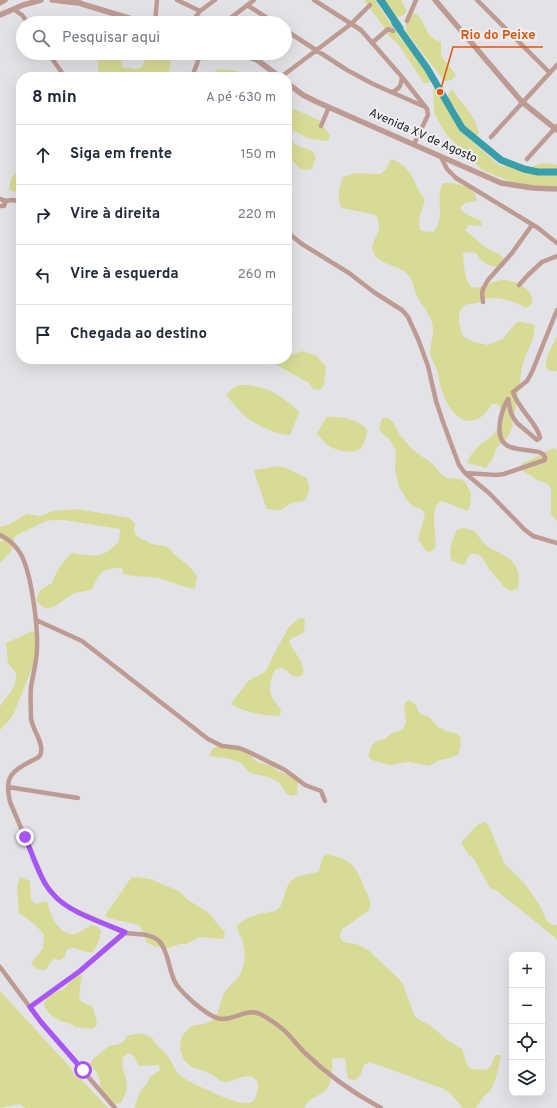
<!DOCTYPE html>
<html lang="pt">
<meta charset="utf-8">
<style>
body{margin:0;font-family:Overpass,sans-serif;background:#f6f6f7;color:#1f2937}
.controls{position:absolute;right:12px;bottom:12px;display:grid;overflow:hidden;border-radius:8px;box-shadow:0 4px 16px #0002}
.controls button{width:36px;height:36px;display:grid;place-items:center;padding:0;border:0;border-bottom:1px solid #e0e1e3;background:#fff;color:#1f2937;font:20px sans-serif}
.stop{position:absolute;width:12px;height:12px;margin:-9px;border:3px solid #a855f7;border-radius:50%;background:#fff}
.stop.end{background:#a855f7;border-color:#fff;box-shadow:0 1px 4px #0008}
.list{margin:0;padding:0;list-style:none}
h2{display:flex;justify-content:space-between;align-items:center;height:52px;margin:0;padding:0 16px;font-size:17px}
h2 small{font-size:13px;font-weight:400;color:#747a83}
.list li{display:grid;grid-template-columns:26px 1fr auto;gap:12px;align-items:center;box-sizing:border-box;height:60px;padding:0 16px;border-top:1px solid #e0e1e3}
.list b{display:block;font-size:15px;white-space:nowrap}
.list em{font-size:13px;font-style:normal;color:#747a83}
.icon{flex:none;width:22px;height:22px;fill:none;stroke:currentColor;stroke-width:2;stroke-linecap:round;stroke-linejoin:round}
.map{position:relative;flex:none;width:557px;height:1108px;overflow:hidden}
.search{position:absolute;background:#fff;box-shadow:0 4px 16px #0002;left:16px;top:16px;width:276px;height:44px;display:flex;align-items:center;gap:10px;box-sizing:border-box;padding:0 14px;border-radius:22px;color:#747a83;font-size:15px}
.panel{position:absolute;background:#fff;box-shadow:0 4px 16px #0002;left:16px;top:72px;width:276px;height:292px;border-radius:16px}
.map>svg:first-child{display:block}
.green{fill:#d8db96}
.water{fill:#389eaa}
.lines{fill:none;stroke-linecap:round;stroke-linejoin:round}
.river{stroke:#389eaa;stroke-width:7}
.minor{stroke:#bd9b93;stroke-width:4.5}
.tertiary{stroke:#bd9b93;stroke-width:5.5}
.route{stroke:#a855f7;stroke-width:5}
.labels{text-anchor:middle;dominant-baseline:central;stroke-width:4;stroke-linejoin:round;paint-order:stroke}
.street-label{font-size:12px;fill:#212122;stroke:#f0f0f4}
.leader{fill:none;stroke:#de560d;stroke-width:1.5}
.callout-dot{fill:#de560d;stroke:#f0f0f4;stroke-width:1.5}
.callout-label{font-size:13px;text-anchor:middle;font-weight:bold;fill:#de560d;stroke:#f0f0f4;stroke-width:4;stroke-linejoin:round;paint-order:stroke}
</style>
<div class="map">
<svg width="557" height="1108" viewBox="0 0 557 1108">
<rect width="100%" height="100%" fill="#e3e3e7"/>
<path class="green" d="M364,0H375L401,39L426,66L431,77L429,83H424L398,44L389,36L383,26Z
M384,0H401L407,11C403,17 399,18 392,16Z
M414,13C427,19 422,36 441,42V55L456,75L451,80L445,81L441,77L407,33C404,24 407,19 414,13Z
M98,53H121L122,67L136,69L142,67L146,56L149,53H170C172,61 170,69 167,77H100L98,72Z
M218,69L237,71L247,77H217L213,73Z
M433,88L439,89L458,126L466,136L499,165L529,170C537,161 546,163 557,165V187L529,186L512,182L482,170L446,134L439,122L434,112Z
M453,89C456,98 463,103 468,110C473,117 477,125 479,133L475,137C459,134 463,120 457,110C454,105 448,102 448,96C448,95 450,91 451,90Z
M287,106L319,120L330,136L328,141L310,139L294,131L289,134C294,148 301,146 313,151L316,157L312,169L306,170L300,169L287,154Z
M391,159C410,166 412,177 420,193C421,195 424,196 424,198C426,208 415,217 421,231L433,232C447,216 434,198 443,183C457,183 476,185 477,201L465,203L460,208C465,215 472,217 480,220L482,226L469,225L465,230L485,247L502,256L506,263L503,268C488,265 485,266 476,253L469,252L463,253C464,265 464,278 471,287C483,290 490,281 502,280C516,280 534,288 532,304L526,308C517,302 503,298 491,298C486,298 482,301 477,303C472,304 466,303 463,307C455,316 461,328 463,337L474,342L488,345L504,338L508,332L517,322H523L535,325L533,339L525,357L522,368L512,428L507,438L497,447L493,458L486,468L467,463C469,456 478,445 485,441C490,438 495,434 498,428C501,423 500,415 501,409L498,404H492C472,437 449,416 441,388C439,383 439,378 438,373C436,366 431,360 430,353C430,343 435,333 432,323C429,312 421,305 416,294C414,289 413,282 410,277C402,265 378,265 373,252C368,240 386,233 376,215L342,208C336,199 339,187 343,177L355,173L381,174L386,169Z
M21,169V190L14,192L9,189L11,178Z
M557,336V371H549L545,366L548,354Z
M302,351L317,356L326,367L324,386L319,390L313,389L309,383L266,359H287V355L295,354Z
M241,385C266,385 280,395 299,411L297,418L290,435C274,435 247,421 237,408C233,404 231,400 226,396C230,390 233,387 241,385Z
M326,417C339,416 359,419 367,430C366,436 365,444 361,448C355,455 338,451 331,447C325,444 322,439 317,434C319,428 324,423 326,417Z
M382,418H388L393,422L400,435L413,450L433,464L442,475L447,478L460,479L465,482L471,493L470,506L468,511C458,509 450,502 440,501C428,514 438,531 435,548L430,552L425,550L418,539L425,514L421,509L414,507L409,503L399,487L395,469L396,451L390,440L379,430Z
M553,448L557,450V521L551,514V489L548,484L537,480L519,468L523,463L541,455L547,451Z
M278,466L286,468L307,478C310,487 310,494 304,501L292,503L280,510L267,509L262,496L261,491L256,478L254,471L255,470Z
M77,509L130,518L135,524L134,530L136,536L152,544L165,546L170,549L174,554L189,566L197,576L195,589C182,587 170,581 158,578C147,576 133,577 123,574L122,568C99,568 101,573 91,590C85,592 78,591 73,594C60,600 49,619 36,600L40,590L52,583C56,571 63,561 72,553C95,556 102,560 119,541L120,529L64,520H54L46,521L15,536L11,551L0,563V542L4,540L0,539V527L10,524L21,517L27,514L40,516L53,511Z
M463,528L475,531C478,536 485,545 490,548C509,558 522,562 518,588L512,591L506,589L489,569L482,557L477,554H470L464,565L452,561C447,553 453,538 457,530Z
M299,618L305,619L304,632C299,636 294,636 289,641C294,654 305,661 303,675L297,677L291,675L286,670L281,668L276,669C271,675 268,689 272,697C274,701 278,705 281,710L279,716C265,716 243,712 231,704L248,681L266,671L277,648L289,627Z
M36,631L37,656L16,708L11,718L0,730V706L14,687L16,679V673L8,663L6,643L31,632Z
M408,700C415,703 417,706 419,713L429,717L438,727L449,732L456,733L461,737L460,749L458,755L446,759L440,760L429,766L409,762L389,765L372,760L368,756L372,745L377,741L385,739L390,734L403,729L406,722L404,705Z
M217,746L248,751L255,761L272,766L278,771L288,775L298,782L297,794L291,796L286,793L279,782L268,777L250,773L241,763L231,759L209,756L212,749Z
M485,822L489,826L504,863L524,883L539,904L547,921L552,925H557V939L497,891L490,888L474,859L469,855L461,842C471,835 472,825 485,822Z
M326,854C352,859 357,867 365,890C369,898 372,901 369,910L341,930L340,937L343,942L356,944L367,949L399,979L403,984L415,1017L431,1026L446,1039L462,1049L468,1067L473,1069L486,1070L491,1066L495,1055H501L497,1074L493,1086L489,1092L484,1096L477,1106L475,1108H463L449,1092L444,1089L370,1062L364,1065L360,1076L355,1080L348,1079L345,1059L338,1058L332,1059C333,1068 332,1083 326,1090C318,1098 310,1096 304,1108H134L141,1090L146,1085L150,1077L160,1070L159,1065L139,1066L133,1055L128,1053L123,1057C119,1077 135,1079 121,1103C112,1105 103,1099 101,1090C100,1086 100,1082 99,1078C97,1072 93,1068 90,1064C94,1056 102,1053 108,1046C117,1044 123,1046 127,1036C135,1033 147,1032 153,1039C154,1041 154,1043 156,1044C159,1048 164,1051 167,1055C174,1064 175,1075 187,1080C199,1086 240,1108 252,1102C255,1100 256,1096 257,1092C258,1088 259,1084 256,1080C248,1071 236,1081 227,1082C220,1083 215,1076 209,1073C203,1070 197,1070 192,1067C181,1061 177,1045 183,1035C193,1019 202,1029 214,1019C219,1013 220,1001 224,994C227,988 231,985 236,980C245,970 246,955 243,943C242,937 237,933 237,926C243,919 256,914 265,913C269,912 273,912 277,910C286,903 283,888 292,880C299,874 311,875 319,871L322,859Z
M20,877L30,881L31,899L35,904L47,901C50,916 61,941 80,932C83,930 87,927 91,925L97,926L101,931C100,939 97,947 92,953L73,948L66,950L65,957L60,960L53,959L46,970C39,970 35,969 31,963L43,948L44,934L34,924L19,913L17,888Z
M137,877L150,879L179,891L188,900L208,912L216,922L225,932L224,938L218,939L200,937L186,944H180L168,948L156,947L146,942L145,936L139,925L108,918L105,915L131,878Z
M77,973L82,975L79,996L82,1002L93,1007L97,1024L93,1029L75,1027L70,1023L63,1022L53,1017L47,1011L44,1005L46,997L65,988Z
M0,991L71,1068L74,1075L81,1079L108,1108H26L19,1104L0,1108Z"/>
<path class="water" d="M376,0H385L404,28L398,32Z"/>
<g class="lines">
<path class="river" d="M395,23L427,68L462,128L501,160L524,169L538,172H557"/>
<path class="minor" d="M177,0L200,11
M314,0L361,30L402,77L427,109L428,115L414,144
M477,0L550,73
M247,5L275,23
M13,9L22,15L28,23
M407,21L416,0
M155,23L157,0
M191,23L200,11L215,0
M224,23L254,0
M285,30L347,70L373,84L423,106
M372,43L388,29L393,31
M48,53L65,77
M176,75L184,77
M192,77L201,53
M281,77L351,24L370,5
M392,92C400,89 401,85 402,77
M321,126L329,107
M491,137L557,65
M441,157L447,169L456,178L538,228L557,243
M527,159L557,126
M0,199L3,200L5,203L4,206H0
M4,201L13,200L21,202
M287,232L302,244L349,273L375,293L402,310L408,317L418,339L428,366L436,401L443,422L459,465L465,473L489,493L524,529L533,536L557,543
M519,285L528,275L542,262L557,256
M483,302L482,294L483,289L488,280L512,253L532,225
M465,473L496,475L504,474L545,460V457L543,454L539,452C530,450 519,450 510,447C492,440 501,411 508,399L511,413L513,417L517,423L537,440L540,438C538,424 518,409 513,392L527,381L532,372L557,310
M0,535C11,540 20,550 24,561C32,581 38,627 37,648C37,661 33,674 31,687C30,697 31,708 31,718C32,730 43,740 41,752C41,757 37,758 33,760C11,772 4,776 10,802L45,884C62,908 77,911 101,922C109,925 118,931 126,933C137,935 149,933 158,940C168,949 169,971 175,982C179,990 187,996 193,1002C200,1008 212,1018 221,1019C234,1020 248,1008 260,1014C268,1018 278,1025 285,1031C292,1038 298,1046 305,1053C328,1075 353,1093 381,1108
M36,620L82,641L208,739L222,746L239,748L249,752L285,770L305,785L321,791L325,801
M8,787L78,798
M0,967L41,1022L115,1108
M30,1007L80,971L125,933"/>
<path class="tertiary" d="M52,0L78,3
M75,0L82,4L145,23
M435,0L522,102L557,130
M0,3L5,0
M0,15L23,5L41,0
M237,53L257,60L280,77
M287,83L303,95L317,102L501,183L533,188L557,189"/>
</g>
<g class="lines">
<path class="route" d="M25,837C33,855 39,878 52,893C67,912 103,923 125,932L80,971L30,1007L41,1022L83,1070"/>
</g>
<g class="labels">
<g class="street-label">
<text transform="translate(423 136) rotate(24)">Avenida XV de Agosto</text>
</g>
</g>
<path class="leader" d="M440 92L453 47H543"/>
<circle class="callout-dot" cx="440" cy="92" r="4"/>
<g class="callout-label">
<text x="498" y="39">Rio do Peixe</text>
</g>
</svg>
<div class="controls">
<button>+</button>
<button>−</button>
<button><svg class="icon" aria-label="locate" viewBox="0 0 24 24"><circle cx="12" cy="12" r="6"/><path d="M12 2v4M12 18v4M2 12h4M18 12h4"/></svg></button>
<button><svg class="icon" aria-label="layers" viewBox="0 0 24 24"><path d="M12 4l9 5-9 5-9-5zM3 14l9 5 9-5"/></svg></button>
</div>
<div class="stop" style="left:83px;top:1070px"></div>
<div class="stop end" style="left:25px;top:837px"></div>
<div class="search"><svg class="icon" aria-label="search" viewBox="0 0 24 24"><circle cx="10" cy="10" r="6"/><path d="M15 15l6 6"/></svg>Pesquisar aqui</div>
<section class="panel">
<h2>8 min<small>A pé · 630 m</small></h2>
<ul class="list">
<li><svg class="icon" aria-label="ahead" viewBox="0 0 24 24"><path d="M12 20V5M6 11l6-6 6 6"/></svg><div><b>Siga em frente</b></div><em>150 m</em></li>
<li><svg class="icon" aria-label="right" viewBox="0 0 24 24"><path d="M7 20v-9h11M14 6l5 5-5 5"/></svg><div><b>Vire à direita</b></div><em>220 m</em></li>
<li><svg class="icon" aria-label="left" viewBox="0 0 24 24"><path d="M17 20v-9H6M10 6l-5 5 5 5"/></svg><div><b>Vire à esquerda</b></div><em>260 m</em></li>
<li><svg class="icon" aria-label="arrive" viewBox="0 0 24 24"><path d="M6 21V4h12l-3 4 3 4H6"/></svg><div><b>Chegada ao destino</b></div></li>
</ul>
</section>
</div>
